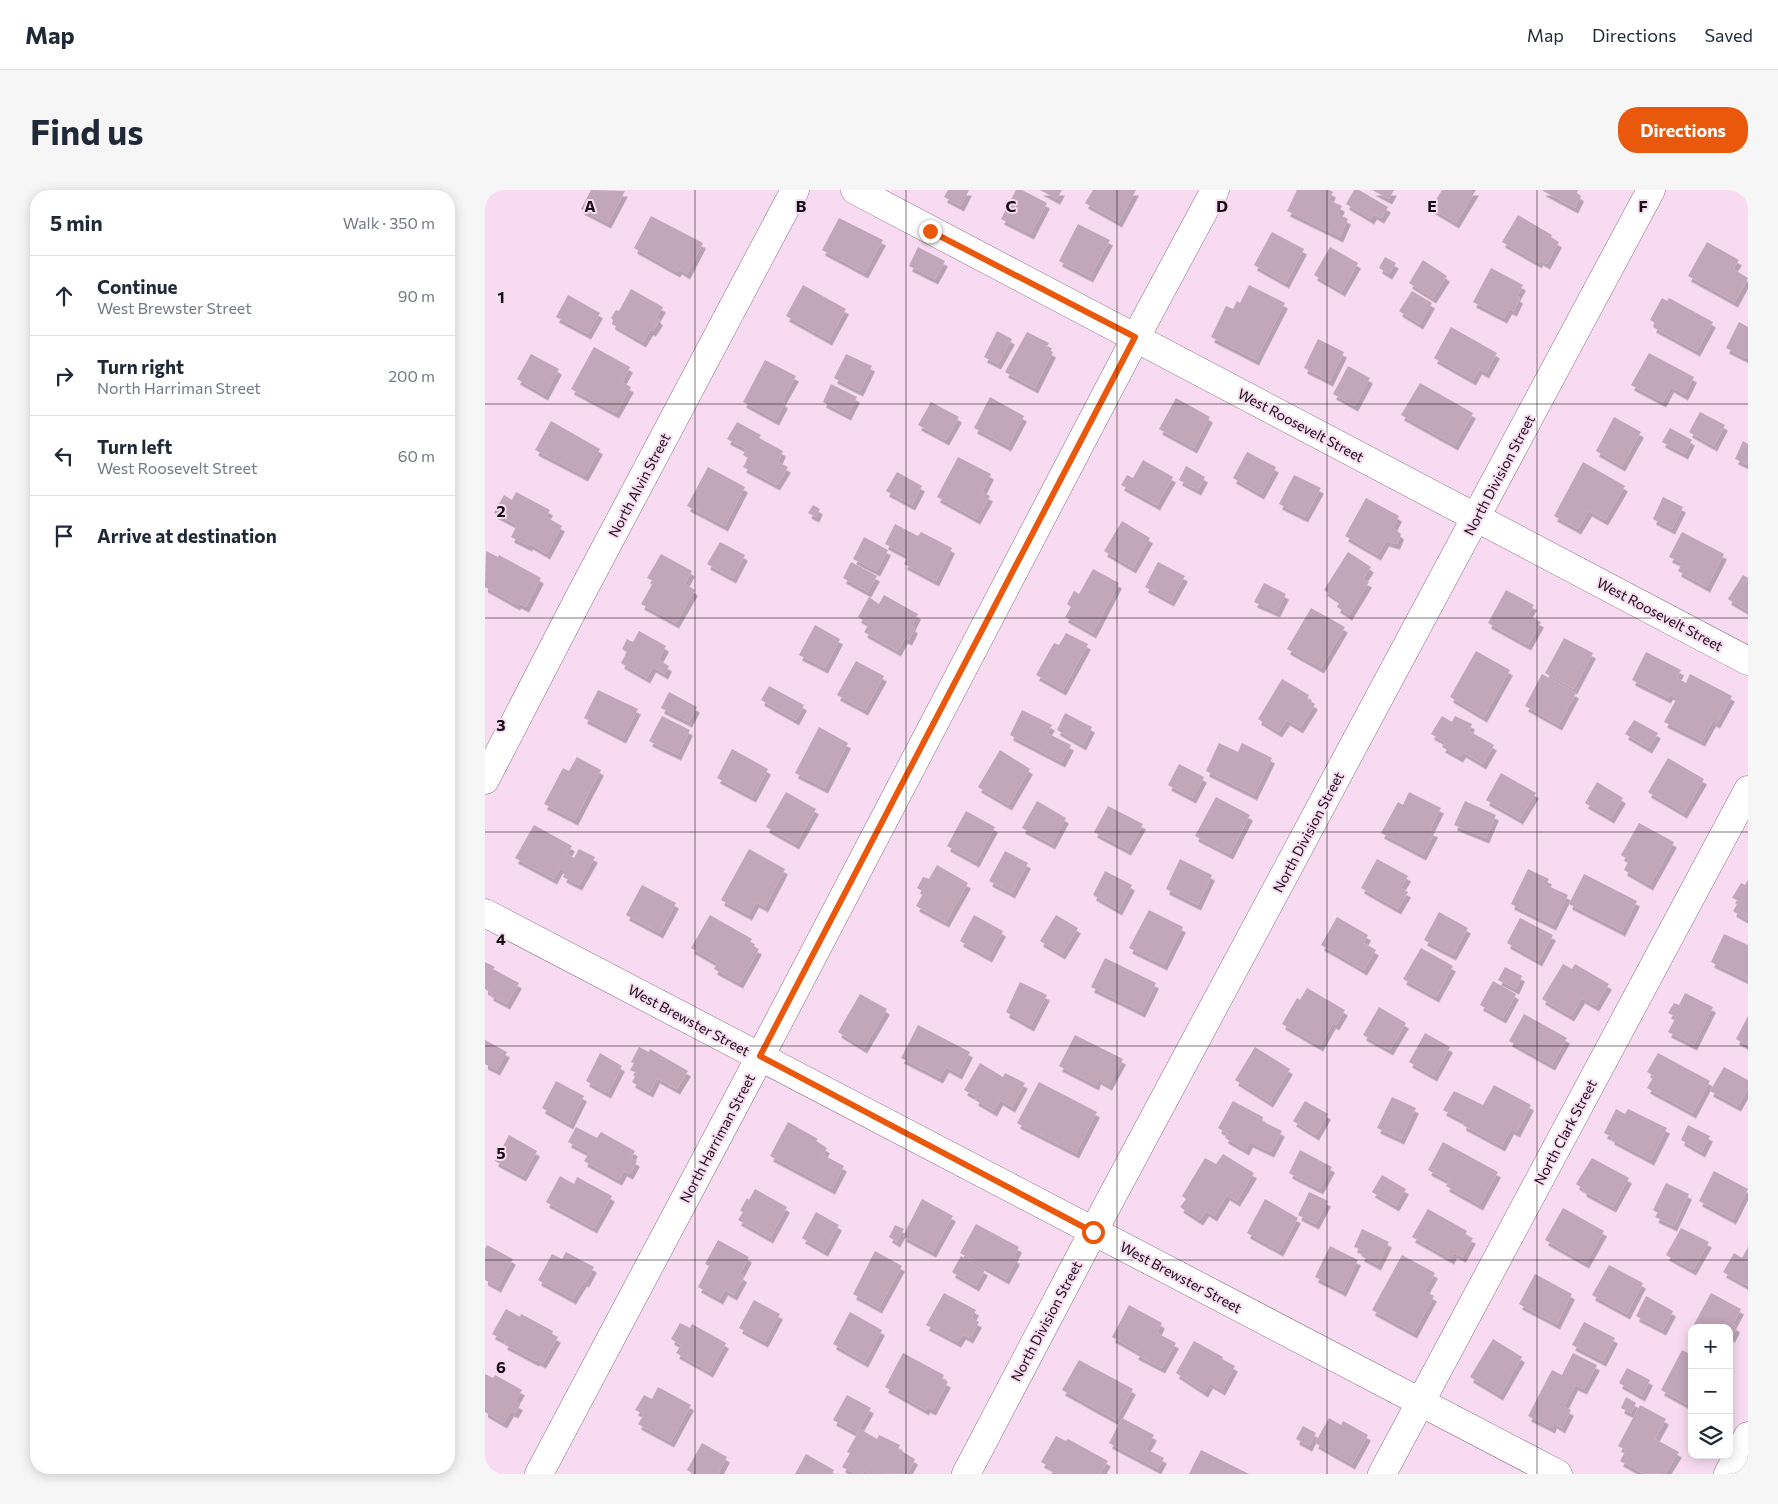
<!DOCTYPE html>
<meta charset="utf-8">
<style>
body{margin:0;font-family:Commissioner,sans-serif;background:#f6f6f7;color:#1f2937}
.controls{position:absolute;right:15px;bottom:15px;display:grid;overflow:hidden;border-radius:10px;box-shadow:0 2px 12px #0003}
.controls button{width:45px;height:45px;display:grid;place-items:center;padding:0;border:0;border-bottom:1px solid #e0e1e3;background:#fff;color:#1f2937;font:25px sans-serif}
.stop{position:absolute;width:15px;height:15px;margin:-11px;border:4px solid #ea580c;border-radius:50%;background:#fff}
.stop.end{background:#ea580c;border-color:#fff;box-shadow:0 1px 5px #0008}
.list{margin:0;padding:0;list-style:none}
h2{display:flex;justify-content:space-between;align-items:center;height:65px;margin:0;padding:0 20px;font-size:21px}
h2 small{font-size:16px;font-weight:400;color:#747a83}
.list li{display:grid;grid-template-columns:32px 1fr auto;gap:15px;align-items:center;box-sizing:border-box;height:80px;padding:0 20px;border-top:1px solid #e0e1e3}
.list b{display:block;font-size:19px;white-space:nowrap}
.list p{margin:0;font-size:16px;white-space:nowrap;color:#747a83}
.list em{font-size:16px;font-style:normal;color:#747a83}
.icon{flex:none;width:28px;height:28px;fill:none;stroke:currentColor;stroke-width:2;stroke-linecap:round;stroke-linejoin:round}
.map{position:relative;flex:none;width:1263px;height:1284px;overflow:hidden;border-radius:20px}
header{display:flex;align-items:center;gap:30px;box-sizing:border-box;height:70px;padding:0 25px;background:#fff;border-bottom:1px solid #e0e1e3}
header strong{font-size:24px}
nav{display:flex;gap:28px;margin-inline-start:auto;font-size:18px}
.intro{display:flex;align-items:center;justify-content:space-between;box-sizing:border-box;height:120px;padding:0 30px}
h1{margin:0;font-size:35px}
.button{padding:12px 22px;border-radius:20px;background:#ea580c;color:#fff;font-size:18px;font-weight:700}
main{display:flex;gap:30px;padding:0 30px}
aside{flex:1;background:#fff;border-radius:20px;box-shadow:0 2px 12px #0003}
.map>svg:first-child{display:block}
.building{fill:#c2a6ba;filter:url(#shadow)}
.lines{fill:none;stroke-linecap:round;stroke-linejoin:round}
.street-casing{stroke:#8a7184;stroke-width:29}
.secondary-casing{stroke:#8a7184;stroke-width:29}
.street{stroke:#fff;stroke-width:28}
.secondary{stroke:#fff;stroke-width:28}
.route{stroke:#ea580c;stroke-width:6}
.grid{fill:none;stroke:#160c13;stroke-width:1;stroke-opacity:0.55}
.labels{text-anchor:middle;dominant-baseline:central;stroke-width:4;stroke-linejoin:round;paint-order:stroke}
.street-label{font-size:14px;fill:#160c13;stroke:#f8dbf0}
.grid-label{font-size:16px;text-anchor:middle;font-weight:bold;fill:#160c13;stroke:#f8dbf0;stroke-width:4;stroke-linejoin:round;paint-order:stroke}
</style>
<header>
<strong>Map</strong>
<nav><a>Map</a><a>Directions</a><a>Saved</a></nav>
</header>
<div class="intro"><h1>Find us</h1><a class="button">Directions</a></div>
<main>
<aside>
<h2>5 min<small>Walk · 350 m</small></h2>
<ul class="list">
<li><svg class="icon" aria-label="ahead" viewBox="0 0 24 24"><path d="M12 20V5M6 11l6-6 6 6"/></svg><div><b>Continue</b><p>West Brewster Street</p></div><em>90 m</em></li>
<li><svg class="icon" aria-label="right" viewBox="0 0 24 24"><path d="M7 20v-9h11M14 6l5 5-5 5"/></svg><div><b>Turn right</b><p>North Harriman Street</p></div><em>200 m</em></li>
<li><svg class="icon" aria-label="left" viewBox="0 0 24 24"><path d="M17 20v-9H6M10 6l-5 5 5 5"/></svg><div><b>Turn left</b><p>West Roosevelt Street</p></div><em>60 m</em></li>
<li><svg class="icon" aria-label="arrive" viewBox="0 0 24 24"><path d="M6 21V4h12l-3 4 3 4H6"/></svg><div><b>Arrive at destination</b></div></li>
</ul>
</aside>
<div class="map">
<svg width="1263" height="1284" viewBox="0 0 1263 1284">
<defs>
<filter id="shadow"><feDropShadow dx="3" dy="5.5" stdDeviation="0" flood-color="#0004"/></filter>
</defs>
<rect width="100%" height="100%" fill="#f8dbf0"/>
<path class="building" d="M106,0L140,1L123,33L96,19Z
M463,0H484L476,16L459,7Z
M531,0H537L562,13L546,44L516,29Z
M555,0H577L572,9Z
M608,0H651L634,32L600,13Z
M812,0H844L848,2L844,10L857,16L853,24L863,29L855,47L802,21Z
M869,0H874L903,17L896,28L889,24L886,29L861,14Z
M887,0H909L904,9Z
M957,0H991L971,33L946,18Z
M1058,0H1093L1092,3L1096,6L1090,18L1058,1Z
M1033,25L1067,45L1066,47L1074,52L1062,74L1055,70L1054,73L1017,52Z
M166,26L218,53L202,84L194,79L192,82L149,58Z
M354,28L398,50L380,83L337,60Z
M593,34L625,50L605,87L574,71Z
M787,42L819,59L801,93L769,75Z
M1222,52L1254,70L1248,79L1263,88L1250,112L1203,86Z
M433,57L460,71L450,89L424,76Z
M845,57L873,73L857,101L829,85Z
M900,67L911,73L904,84L894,78Z
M938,70L962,86L948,108L924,93Z
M1006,78L1038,95L1032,106L1035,108L1029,121L1024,119L1019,128L988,112Z
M318,95L361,119L344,150L301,126Z
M764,95L800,113L771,170L726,147L741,116L748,119L752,111L755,113Z
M146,99L178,117L172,127L175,130L168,141L165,140L158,152L127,134L128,130L126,128L131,120L134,121Z
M927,101L947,113L935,134L914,121Z
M83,105L115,123L103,144L71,127Z
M1177,108L1182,111L1184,108L1228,132L1212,161L1168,137L1170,133L1165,130Z
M1254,132L1263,137V169L1241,158Z
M966,137L1012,163L1001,183L994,179L988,190L949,168Z
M512,141L527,149L513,174L499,167Z
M542,142L564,153L561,158L568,162L550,198L520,182Z
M833,149L859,162L845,191L819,178Z
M109,157L145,177L137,192L146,197L131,223L86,199Z
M1164,163L1209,187L1200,205L1186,197L1178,212L1146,195Z
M46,164L74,179L60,205L32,189Z
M361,164L387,176L375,201L349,188Z
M280,170L311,186L297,211L300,213L291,230L258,212Z
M863,176L885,188L870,216L848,204Z
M935,193L988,223L970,255L916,225Z
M346,194L372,207L363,225L338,212Z
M505,207L539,226L523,256L489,238Z
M691,208L725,227L709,258L674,239Z
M446,212L474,227L461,250L433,235Z
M1215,222L1240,235L1229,256L1204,242Z
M1129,227L1156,242L1137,276L1111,261Z
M66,231L115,259L100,286L50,260Z
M252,232L276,245L274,248L298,261L293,272L303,277L292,295L258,277L263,268L258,265L261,259L242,249Z
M1185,238L1207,250L1200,264L1177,252Z
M1258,251L1263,254V275L1250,269Z
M762,262L791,277L776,304L748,288Z
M473,267L506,284L497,302L505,306L492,329L452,307Z
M658,270L688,287L672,315L636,295L642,285L648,288Z
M1098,272L1140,296L1120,330L1104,321L1093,339L1069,326Z
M701,276L720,287L713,300L694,290Z
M223,277L260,297L240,336L202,316Z
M412,282L437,296L427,315L401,301Z
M809,285L836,298L820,327L794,314Z
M31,302L65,320L61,327L77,336L62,364L45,354L44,356L26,347L32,335L9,323L19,305L27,310Z
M1178,307L1198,317L1187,339L1168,329Z
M881,308L914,326L908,338L916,344L912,354L901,351L893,365L860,346Z
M328,315L335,319L331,327L323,323Z
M637,331L665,348L648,378L619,361Z
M410,334L433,346L436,342L467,358L451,391L419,374L423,366L400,354Z
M1197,342L1239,364L1222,397L1193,381L1197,373L1184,367Z
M379,347L403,360L392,381L368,369Z
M235,352L260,365L248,388L222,374Z
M1,361L13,367L14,365L56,388L41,417L33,413L32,415L0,397Z
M863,362L886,377L878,389L884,392L864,425L852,417L855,411L839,400Z
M176,364L207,381L200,394L210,400L191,433L156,414L169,391L162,388Z
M366,372L392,386L383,402L358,388Z
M673,372L700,386L686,411L660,397Z
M608,379L634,393L608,443L580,427L586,417L582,414L589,401L594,404Z
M1258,385L1263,388V421L1243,409Z
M779,393L801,404L792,422L769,412Z
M1021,400L1049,415L1043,425L1056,432L1043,455L1003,433Z
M399,405L433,424L427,436L430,438L424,450L420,448L413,461L379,442L384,434L373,427L384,407L394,414Z
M826,418L860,437L836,478L802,459Z
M330,435L355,449L340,478L314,465Z
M154,441L181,456L174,470L184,476L180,484L168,477L162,488L136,473L142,462L137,459L142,449L148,452Z
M581,443L603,454L578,500L551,485L569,453L574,455Z
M1079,448L1108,463L1089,499L1060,483Z
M991,461L1025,480L999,527L965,507Z
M1161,462L1196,480L1192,488L1201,493L1205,484L1247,506L1232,533L1228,531L1217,551L1179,532L1192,508L1185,504L1183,508L1147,490Z
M371,471L399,486L380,520L352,505Z
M1057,484L1091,503L1074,535L1040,516Z
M797,489L824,505L822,509L830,514L815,538L802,530L794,542L773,529Z
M284,496L319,515L311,530L276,510Z
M113,500L153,519L138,548L99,528Z
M184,502L212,517L204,532L176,518Z
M537,520L567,535L562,543L586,555L577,572L525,545Z
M580,523L607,537L598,555L572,540Z
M177,526L205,540L193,565L164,551Z
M957,526L967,532L970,526L987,534L984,541L1009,555L998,574L978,562L975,567L957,557L960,552L946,544Z
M1149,530L1173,543L1164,558L1140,544Z
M334,537L363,553L340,598L310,583Z
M734,553L753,562L757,553L787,568L769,605L721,581Z
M247,559L283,579L268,607L232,588Z
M515,560L545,579L524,615L493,597Z
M92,567L116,580L90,630L59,614L78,578L84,581Z
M1183,568L1219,589L1199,623L1163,602Z
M694,574L719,587L708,608L683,595Z
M1016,583L1051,603L1035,629L1001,610Z
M1112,592L1138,608L1126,628L1100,613Z
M301,602L331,619L311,654L281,637Z
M924,602L956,618L945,640L950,642L938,665L896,643L913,612L918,615Z
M731,607L765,625L745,664L710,646Z
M552,611L581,628L567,654L537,638Z
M980,611L1011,625L1001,648L969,635Z
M623,616L658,634L643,660L609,642Z
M481,621L510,637L491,672L462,656Z
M1154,633L1189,652L1165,695L1139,680L1144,670L1136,665Z
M49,635L87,656L82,664L89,668L94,659L110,667L94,695L78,687L81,682L75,678L69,689L30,668Z
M264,659L300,679L280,717L271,712L264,725L236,710Z
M520,661L543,673L527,703L504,691Z
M695,669L727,685L713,715L681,699Z
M892,669L923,686L916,698L923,702L913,719L876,698Z
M452,675L483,693L461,732L431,716L439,702L432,698L438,687L444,689Z
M1043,679L1064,689L1061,695L1083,705L1068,735L1026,714Z
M620,681L647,695L634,720L608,705Z
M1099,684L1152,711L1137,741L1084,714Z
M1263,690V730L1248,721L1254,711L1247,708L1256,693L1260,695Z
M157,695L191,713L175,743L141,725Z
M664,720L698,737L679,775L644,758Z
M954,722L983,738L968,765L939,750Z
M225,725L267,749L264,754L274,759L255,793L229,779L232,773L206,758Z
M489,725L518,741L504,767L475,751Z
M571,725L593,738L577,764L555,751Z
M852,727L883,745L879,753L891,760L879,780L836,755Z
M1035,728L1068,745L1054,771L1022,753Z
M1239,744L1263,755V790L1226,772Z
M936,758L968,776L951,807L918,789Z
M620,768L671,793L657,822L606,797Z
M0,772L10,777L8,779L34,793L22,814L5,805L6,803L0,799Z
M1078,774L1087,779L1090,774L1124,794L1111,816L1097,808L1086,826L1057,809Z
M1020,777L1037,786L1031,799L1013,790Z
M1008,791L1031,804L1018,828L995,815Z
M535,792L562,805L546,836L521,822Z
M822,798L860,820L851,835L848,833L835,856L797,834L812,808L815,810Z
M1200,803L1228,817L1209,855L1183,842L1191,827L1183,823L1189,813L1194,815Z
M375,804L402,819L379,858L353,842Z
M894,817L921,833L905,860L878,845Z
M1039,824L1082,848L1067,875L1024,851Z
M1263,826V856L1251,849Z
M433,835L485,862L474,884L461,877L455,888L416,868Z
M940,843L965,857L949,886L924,872Z
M590,845L638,869L624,895L613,889L611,895L574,876Z
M0,850L22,862L12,880L0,874Z
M154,857L164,862L165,859L203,881L192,899L172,888L165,902L147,892L152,883L145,880L149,873L146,872Z
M770,857L805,879L785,912L750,890Z
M115,863L137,876L123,903L101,891Z
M1173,863L1225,891L1208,923L1162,898L1169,886L1162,882Z
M495,873L518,887L520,883L540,893L527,917L515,910L509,921L490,910L492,907L479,900Z
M1239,877L1263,890V898L1253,916L1225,901Z
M71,891L99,906L85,934L57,918Z
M554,892L612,922L591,963L532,933Z
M1009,895L1046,915L1032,942L1026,939L1017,956L978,935L979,931L958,920L969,901L998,915Z
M907,907L931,918L916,949L892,938Z
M748,911L778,927L777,931L797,941L786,962L765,952L761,960L740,948L742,943L733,938Z
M820,911L843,924L831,945L808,931Z
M1131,919L1140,924L1143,919L1182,938L1166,970L1126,949L1127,947L1119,943Z
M303,932L333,949L331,951L342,958L338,965L359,976L347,999L285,966Z
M1203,935L1225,946L1217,962L1196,950Z
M91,937L112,948L116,942L150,961L146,968L152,971L145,984L139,981L134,990L99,971L104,963L83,952Z
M24,945L52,961L38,986L10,971Z
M958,952L1013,982L995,1015L961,996L964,991L943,980Z
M815,960L847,977L835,999L804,983Z
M738,964L769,983L752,1011L742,1005L729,1026L721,1021L715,1030L695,1017L701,1009L697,1006L720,968L731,974Z
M1107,968L1144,988L1128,1017L1098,1001L1099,999L1091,994Z
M1229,981L1263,999L1248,1029L1214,1011Z
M897,985L921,999L911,1016L887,1002Z
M75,986L89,994L92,987L127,1006L109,1038L61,1012Z
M1181,993L1204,1004L1189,1036L1170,1027L1173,1023L1168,1020Z
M270,999L302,1017L285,1048L253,1030L258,1022L255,1021L262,1008L264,1010Z
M824,1002L843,1011L831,1034L813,1025Z
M437,1009L468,1026L448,1062L418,1046Z
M780,1009L813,1028L795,1061L762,1043Z
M1078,1018L1119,1041L1101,1073L1060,1050Z
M943,1019L982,1041L980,1045L988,1048L978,1067L969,1063L966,1069L927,1047Z
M331,1022L354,1035L340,1061L317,1048Z
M491,1034L534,1057L529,1067L532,1069L521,1089L475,1063Z
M410,1035L419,1039L412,1052L404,1047Z
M1196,1038L1224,1052L1208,1080L1181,1065Z
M877,1039L904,1052L893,1075L876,1066L879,1061L869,1057Z
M233,1050L264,1067L255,1084L259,1087L249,1105L240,1100L235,1109L213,1097L224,1076L220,1074Z
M2,1055L28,1069L13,1097L0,1090V1059Z
M845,1056L873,1070L858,1101L830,1087Z
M1263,1057V1096L1238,1082L1249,1063L1257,1068Z
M390,1061L417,1076L394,1118L368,1104Z
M81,1062L109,1077L101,1092L99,1091L88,1109L53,1090L67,1064L77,1069Z
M917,1065L950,1083L940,1101L949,1106L929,1143L887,1120Z
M476,1066L500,1080L491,1096L467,1082Z
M1124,1075L1158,1093L1142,1124L1107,1105Z
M1050,1084L1087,1104L1072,1134L1034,1114Z
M459,1103L491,1120L487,1128L494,1132L485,1148L478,1144L473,1152L441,1135Z
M1226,1103L1256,1119L1248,1134L1252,1137L1247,1147L1244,1146V1138H1207Z
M1161,1106L1188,1121L1178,1140L1151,1126Z
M269,1110L295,1124L280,1152L254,1138Z
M644,1115L677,1133L672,1143L691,1153L677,1178L650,1164L652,1161L627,1147Z
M21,1119L35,1127L36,1124L68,1141L67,1144L73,1147L58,1173L52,1170L51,1171L19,1154L21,1151L7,1144Z
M365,1122L397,1140L380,1172L348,1154Z
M1099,1132L1130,1148L1118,1171L1087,1155Z
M195,1133L205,1138L207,1134L241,1153L225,1182L191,1163L196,1155L186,1149Z
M1008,1149L1037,1167L1015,1205L985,1187Z
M709,1151L738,1167L737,1169L750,1176L737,1200L725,1193L720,1202L691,1183Z
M1197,1160L1207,1165V1212L1205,1216L1176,1200Z
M418,1163L459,1185L457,1189L463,1192L448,1220L442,1217L441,1220L400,1197Z
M1088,1163L1112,1175L1099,1199L1090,1195L1079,1217L1086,1220L1077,1238L1069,1233L1067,1238L1043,1226L1067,1180L1077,1185Z
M594,1170L648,1199L631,1230L577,1200Z
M1142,1178L1165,1190L1157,1206L1134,1193Z
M0,1184L8,1188L10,1185L37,1200L30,1212L35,1215L30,1223L26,1221L19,1233L0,1222Z
M173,1197L206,1215L186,1252L153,1234L159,1224L150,1220L159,1205L167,1209Z
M362,1205L386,1218L372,1243L348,1230Z
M1141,1207L1151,1213L1146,1223L1136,1218Z
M1155,1215L1181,1229L1170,1249L1194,1262L1180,1284L1165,1283L1159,1284L1135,1271L1141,1260L1133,1256Z
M637,1228L669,1245L661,1259L679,1268L673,1279L624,1253Z
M844,1228L856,1235L858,1231L883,1245L867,1274L830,1253Z
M818,1236L831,1243L824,1256L811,1249Z
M375,1239L392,1249L394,1245L415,1255L413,1259L430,1269L422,1284L401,1283L400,1284H385L379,1281L377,1284H371L357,1277L365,1263L362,1262Z
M571,1246L581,1251L583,1249L623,1271L615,1284H572L563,1279L565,1277L556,1272Z
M217,1253L242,1267L233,1284H209L202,1280Z
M716,1260L764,1284H704Z
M321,1264L349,1280L347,1284H310Z"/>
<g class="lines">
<defs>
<path id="street" d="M370,0L1263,471
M0,590L95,406L310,0
M0,723L1073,1284
M54,1284L275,867L651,147L730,0
M897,1284L1263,600
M1243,1284L1263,1246"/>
<path id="secondary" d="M481,1284L608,1042L1166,0"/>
</defs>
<use href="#street" class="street-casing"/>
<use href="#secondary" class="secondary-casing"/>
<use href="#street" class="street"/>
<use href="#secondary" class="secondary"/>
</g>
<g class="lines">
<path class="route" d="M445,41L650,147L275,866L608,1042"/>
</g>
<path class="grid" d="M210,0V1284M421,0V1284M632,0V1284M842,0V1284M1052,0V1284M0,214H1263M0,428H1263M0,642H1263M0,856H1263M0,1070H1263"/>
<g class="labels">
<g class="street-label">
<text transform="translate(816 235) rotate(28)">West Roosevelt Street</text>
<text transform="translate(1014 285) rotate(-62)">North Division Street</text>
<text transform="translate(154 295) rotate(-62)">North Alvin Street</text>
<text transform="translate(1175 424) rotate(28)">West Roosevelt Street</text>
<text transform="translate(823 642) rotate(-62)">North Division Street</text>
<text transform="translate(204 830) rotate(28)">West Brewster Street</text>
<text transform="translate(1080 942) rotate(-62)">North Clark Street</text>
<text transform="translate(232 948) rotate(-62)">North Harriman Street</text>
<text transform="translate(696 1087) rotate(28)">West Brewster Street</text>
<text transform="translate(561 1131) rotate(-62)">North Division Street</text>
</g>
</g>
<g class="grid-label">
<text x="105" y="22">A</text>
<text x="316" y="22">B</text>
<text x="526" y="22">C</text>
<text x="737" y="22">D</text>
<text x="947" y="22">E</text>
<text x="1158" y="22">F</text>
<text x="16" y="113">1</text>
<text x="16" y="327">2</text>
<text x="16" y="541">3</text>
<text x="16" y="755">4</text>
<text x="16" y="969">5</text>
<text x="16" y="1183">6</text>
</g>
</svg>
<div class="controls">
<button>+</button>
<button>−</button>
<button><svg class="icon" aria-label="layers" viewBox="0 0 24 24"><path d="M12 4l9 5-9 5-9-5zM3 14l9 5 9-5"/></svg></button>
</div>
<div class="stop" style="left:608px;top:1042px"></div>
<div class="stop end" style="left:445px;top:41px"></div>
</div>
</main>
